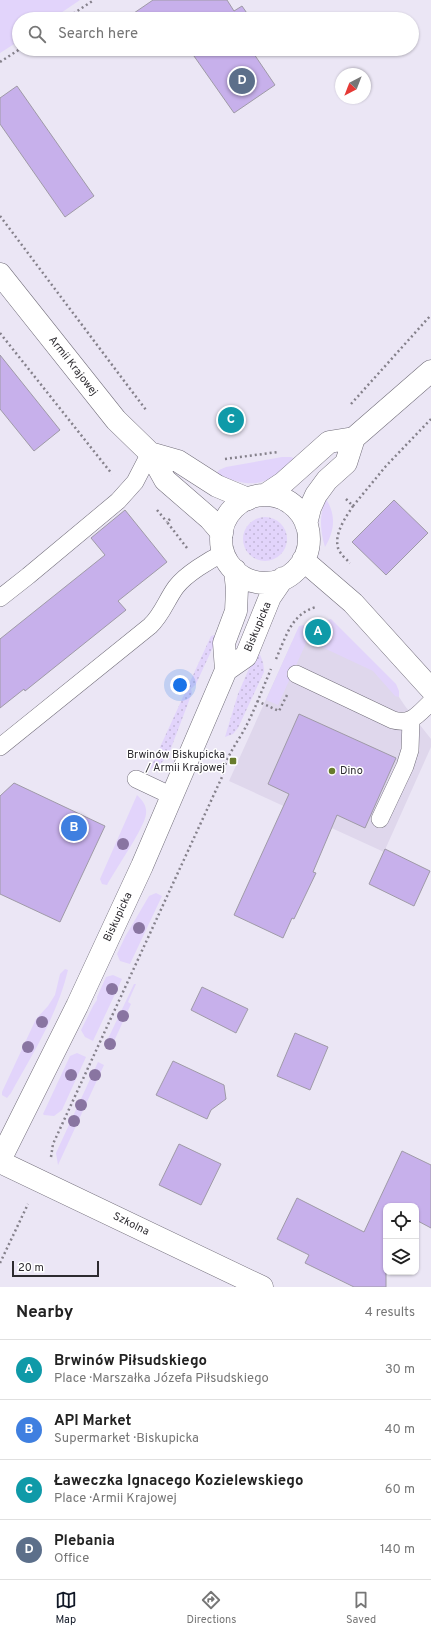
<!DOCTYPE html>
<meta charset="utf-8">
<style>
body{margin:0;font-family:Overpass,sans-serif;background:#f6f6f6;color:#222}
.controls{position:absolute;right:12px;bottom:12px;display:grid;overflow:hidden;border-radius:8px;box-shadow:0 1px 3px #0004}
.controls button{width:36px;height:36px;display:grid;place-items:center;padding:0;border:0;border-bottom:1px solid #e0e0e0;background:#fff;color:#222;font:20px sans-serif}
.compass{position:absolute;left:335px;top:68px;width:36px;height:36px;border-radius:50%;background:#fff;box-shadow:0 1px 3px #0004;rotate:222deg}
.scale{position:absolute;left:12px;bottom:10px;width:87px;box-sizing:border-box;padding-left:4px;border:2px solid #2d2b30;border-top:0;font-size:11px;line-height:14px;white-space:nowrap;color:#2d2b30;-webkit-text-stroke:3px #fff;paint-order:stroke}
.you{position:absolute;left:180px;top:685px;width:14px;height:14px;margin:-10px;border:3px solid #fff;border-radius:50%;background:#1a73e8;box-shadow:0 0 0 6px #1a73e833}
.badge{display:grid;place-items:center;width:26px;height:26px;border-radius:50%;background:#111827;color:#fff;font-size:13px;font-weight:700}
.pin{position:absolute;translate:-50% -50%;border:2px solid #fff;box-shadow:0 1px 4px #0006}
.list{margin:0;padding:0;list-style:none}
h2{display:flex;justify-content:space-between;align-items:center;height:52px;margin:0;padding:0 16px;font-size:17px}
h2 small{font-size:13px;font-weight:400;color:#767676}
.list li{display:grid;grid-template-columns:26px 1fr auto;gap:12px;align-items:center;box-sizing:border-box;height:60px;padding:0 16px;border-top:1px solid #e0e0e0}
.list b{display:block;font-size:15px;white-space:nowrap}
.list p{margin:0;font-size:13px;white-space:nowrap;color:#767676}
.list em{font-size:13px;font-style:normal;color:#767676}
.icon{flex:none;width:22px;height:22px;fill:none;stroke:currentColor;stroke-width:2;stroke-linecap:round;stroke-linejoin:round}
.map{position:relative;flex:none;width:431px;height:1287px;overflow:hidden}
.search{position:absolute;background:#fff;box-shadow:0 1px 3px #0004;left:12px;right:12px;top:12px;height:44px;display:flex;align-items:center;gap:10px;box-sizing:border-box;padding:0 14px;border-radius:22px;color:#767676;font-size:15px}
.sheet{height:292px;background:#fff}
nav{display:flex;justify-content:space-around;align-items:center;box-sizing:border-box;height:56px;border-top:1px solid #e0e0e0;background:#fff;font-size:11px;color:#767676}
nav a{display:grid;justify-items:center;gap:2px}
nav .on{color:#111827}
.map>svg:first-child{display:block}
.built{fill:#dfd7ec}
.grass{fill:#e2d4fb}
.garden{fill:url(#garden-dots)}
.building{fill:#c7b0eb;stroke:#9f9aa7}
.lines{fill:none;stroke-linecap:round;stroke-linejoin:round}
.lane-casing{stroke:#726e7a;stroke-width:18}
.street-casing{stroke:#726e7a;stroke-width:23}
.secondary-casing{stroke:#726e7a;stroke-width:23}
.path{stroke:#85818b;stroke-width:2.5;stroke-dasharray:2 3;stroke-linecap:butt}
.lane{stroke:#fff;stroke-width:17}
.street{stroke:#fff;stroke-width:22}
.secondary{stroke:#fff;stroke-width:22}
.tree{fill:#8975a1}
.poi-dot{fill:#687c2c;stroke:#fff;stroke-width:1.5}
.labels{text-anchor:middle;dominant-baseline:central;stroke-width:3;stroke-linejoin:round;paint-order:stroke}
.street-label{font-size:11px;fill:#2d2b30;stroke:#fff}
.poi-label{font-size:11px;fill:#2d2b30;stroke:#fff;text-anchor:end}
</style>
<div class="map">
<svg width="431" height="1287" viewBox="0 0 431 1287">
<defs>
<pattern id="garden-dots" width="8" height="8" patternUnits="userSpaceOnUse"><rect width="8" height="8" fill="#e2d4fb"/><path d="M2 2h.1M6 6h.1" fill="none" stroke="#c2b6d7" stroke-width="1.8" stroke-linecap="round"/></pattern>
</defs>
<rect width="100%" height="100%" fill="#ebe6f5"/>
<path class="built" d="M308,640L372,668L399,697L405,706L431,739V747L384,852L229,781L292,642Z"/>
<path class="grass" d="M0,0H80L52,19H19V41L0,53Z
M282,457H291L298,460C263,484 258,491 216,474L219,470L226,467Z
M326,499C336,515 335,530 325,547C320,531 319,514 326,499Z
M331,619L396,684L399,691V697L395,696L373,671L309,641L331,638L327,620Z
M304,625L307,641L278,705L266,700L299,626Z
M137,795C143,801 147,806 146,814C145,827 115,870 107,885L102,884L100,879Z
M156,893L162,896L130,964L120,961L117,954L125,937L149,896Z
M65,969L68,970C57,1016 33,1053 11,1093L7,1098L2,1095V1092L36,1019L48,1006L55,995L60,974Z
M113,975L122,979L93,1041L85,1037L81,1030L93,1006L97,1000V997L106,977Z
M134,984H136L128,1002L131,1004L111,1048L105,1045Z
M77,1053L86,1057L62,1110L54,1116L44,1115L43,1114L70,1056Z
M98,1062L104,1065L58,1165L56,1153Z"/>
<path class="garden" d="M243 539a22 22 0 1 1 44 0a22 22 0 1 1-44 0Z
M219,634L196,684L191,689L192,693L168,756L159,765L150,769L211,636Z
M257,650C262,657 264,664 264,672L238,728L233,734L225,737L238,694Z"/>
<path class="building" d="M153,0H227L234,11L242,6L251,19H138L134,13Z
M158,49H180L171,55H162Z
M189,49H261L254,54L275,85L234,113Z
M17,86L94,196L65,217L0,124V98Z
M0,355L60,430L34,451L0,409Z
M394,500L428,533L386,575L352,542Z
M125,510L167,562L118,601L126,610L25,691L24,689L0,708V639L105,555L91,538Z
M299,714L396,758L365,828L337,815L313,872L316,873L294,919L292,918L283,938L234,915L289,794L268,784Z
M14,783L105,826L60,922L0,894V796Z
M385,849L430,871L414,906L369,884Z
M202,987L248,1009L236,1033L191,1010Z
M295,1033L328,1047L310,1090L277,1076Z
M173,1061L224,1085L226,1099L211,1110L207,1119L156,1095Z
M179,1144L221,1164L201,1205L159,1185Z
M402,1151L431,1165V1228L416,1220V1206H386V1287H354L305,1263L309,1255L277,1239L297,1198L364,1232Z"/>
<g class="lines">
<defs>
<path id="lane" d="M0,598L28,576L118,501L135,482L150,453
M296,674L393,720C412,725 418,714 431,702
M0,747L150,626C162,615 167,599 176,587C186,574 209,560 224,553
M136,779L172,796
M380,819L405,766L410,750L411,720"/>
<path id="street" d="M0,274L116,420L150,453L165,480L210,519L222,533
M150,453L178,461L217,486L248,499
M0,1162L262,1287"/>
<path id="secondary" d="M265,495L283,483L329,442L354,438L431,371
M221 539a44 44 0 1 1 88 0a44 44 0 1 1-88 0Z
M306,524L310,508L316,495L327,480L346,463L354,438
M303,560L353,603L431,689
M226,670L246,656L270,597L283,578
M0,1160L77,1006L142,866L226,670L224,643L236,611L237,589L235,570"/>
</defs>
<use href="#lane" class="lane-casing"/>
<use href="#street" class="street-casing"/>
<use href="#secondary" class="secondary-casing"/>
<path class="path" d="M65,19L94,0
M0,62L20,49
M0,216L146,410
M0,333L112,474
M351,404L431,315
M225,459L278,452
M346,499L353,506C346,517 334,533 338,548C340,554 346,559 350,563
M353,506L386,466L431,419
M157,510L167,522
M170,519L167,522L187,548
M276,659C286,637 291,614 316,607
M257,701L279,711L287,695
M51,1157L53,1144L222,777C225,759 234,747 243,732C254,712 262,690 271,669
M0,1263L28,1204"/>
<use href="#lane" class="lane"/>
<use href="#street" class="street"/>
<use href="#secondary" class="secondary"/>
</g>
<g class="tree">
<circle cx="123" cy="844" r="6"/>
<circle cx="139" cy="928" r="6"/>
<circle cx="112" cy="989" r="6"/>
<circle cx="123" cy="1016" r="6"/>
<circle cx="42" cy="1022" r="6"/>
<circle cx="110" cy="1044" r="6"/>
<circle cx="28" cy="1047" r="6"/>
<circle cx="71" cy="1075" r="6"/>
<circle cx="95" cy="1075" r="6"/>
<circle cx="81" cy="1105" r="6"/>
<circle cx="74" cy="1121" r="6"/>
</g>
<g class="poi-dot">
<rect x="229" y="757" width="8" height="8" rx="2"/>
<circle cx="332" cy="771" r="4"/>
</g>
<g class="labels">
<g class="street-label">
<text transform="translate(73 366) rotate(52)">Armii Krajowej</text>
<text transform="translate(258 627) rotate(-67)">Biskupicka</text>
<text transform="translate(118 917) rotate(-65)">Biskupicka</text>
<text transform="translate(131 1224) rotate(26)">Szkolna</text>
</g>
<g class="poi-label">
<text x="225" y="755">Brwinów Biskupicka<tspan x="225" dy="13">/ Armii Krajowej</tspan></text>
<text x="340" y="771" text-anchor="start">Dino</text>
</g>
</g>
</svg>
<div class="controls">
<button><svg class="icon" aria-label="locate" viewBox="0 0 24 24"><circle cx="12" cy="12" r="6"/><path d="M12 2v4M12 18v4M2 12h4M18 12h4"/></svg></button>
<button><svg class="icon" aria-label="layers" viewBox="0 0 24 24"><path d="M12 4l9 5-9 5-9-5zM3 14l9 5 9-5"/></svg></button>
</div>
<svg class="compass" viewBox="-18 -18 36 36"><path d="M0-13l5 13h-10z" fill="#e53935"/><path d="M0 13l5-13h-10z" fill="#767676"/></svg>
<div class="scale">20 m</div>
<div class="you"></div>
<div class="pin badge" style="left:318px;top:632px;background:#0f9aa8">A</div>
<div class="pin badge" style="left:74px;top:828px;background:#3f7fe0">B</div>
<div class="pin badge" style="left:231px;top:420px;background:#0f9aa8">C</div>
<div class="pin badge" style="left:242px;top:81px;background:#5c6f8a">D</div>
<div class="search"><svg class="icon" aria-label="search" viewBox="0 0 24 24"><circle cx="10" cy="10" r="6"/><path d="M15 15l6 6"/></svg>Search here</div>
</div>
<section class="sheet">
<h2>Nearby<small>4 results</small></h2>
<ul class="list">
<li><span class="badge" style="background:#0f9aa8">A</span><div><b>Brwinów Piłsudskiego</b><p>Place · Marszałka Józefa Piłsudskiego</p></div><em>30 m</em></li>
<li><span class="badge" style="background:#3f7fe0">B</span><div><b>API Market</b><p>Supermarket · Biskupicka</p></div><em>40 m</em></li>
<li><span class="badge" style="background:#0f9aa8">C</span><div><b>Ławeczka Ignacego Kozielewskiego</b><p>Place · Armii Krajowej</p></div><em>60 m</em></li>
<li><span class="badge" style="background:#5c6f8a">D</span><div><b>Plebania</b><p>Office</p></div><em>140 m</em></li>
</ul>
</section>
<nav>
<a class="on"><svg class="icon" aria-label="map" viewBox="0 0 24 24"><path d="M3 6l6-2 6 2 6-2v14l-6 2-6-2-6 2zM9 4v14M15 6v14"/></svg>Map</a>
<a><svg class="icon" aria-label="directions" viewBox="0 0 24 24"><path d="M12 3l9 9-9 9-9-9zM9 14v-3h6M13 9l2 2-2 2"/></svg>Directions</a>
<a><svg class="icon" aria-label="saved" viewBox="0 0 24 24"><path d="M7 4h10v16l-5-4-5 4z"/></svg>Saved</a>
</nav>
